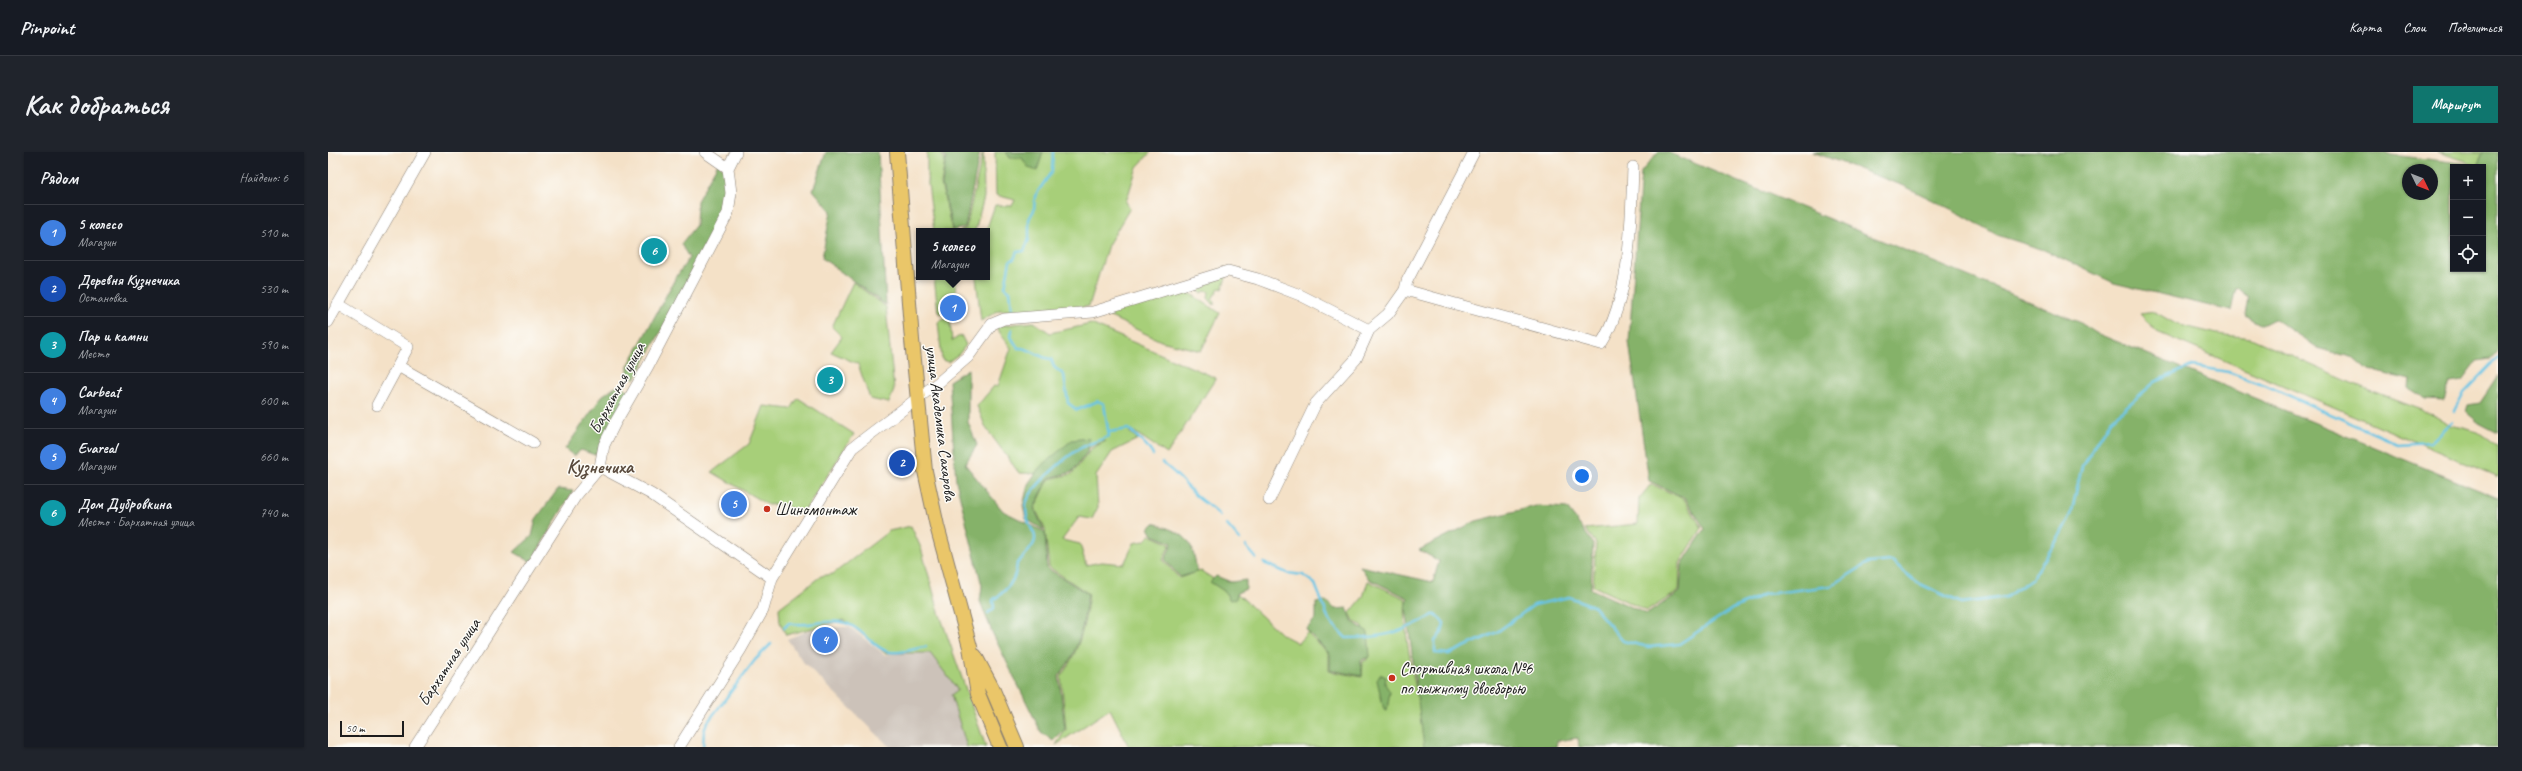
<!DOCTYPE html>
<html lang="ru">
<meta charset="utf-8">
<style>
body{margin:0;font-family:Caveat,sans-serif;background:#20242c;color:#f1f3f6}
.controls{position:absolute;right:12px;top:12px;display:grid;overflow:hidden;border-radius:0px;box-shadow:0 1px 3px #0004}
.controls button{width:36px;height:36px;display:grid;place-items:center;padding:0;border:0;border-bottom:1px solid #363941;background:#171b24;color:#f1f3f6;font:20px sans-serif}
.compass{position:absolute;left:2074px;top:12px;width:36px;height:36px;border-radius:50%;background:#171b24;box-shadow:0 1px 3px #0004;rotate:133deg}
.scale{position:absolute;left:12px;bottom:10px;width:64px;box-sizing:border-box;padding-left:4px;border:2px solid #1c1c1c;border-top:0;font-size:11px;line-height:14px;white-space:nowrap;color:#1c1c1c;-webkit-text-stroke:3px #fdfcf7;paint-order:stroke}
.you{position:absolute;left:1254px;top:324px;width:14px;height:14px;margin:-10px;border:3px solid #fff;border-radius:50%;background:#1a73e8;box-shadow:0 0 0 6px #1a73e833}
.badge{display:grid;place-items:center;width:26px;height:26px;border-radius:50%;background:#0f766e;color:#fff;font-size:13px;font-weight:700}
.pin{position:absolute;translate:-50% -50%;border:2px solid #fff;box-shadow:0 1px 4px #0006}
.popup{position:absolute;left:588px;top:76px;width:74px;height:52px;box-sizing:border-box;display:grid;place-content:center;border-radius:0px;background:#171b24;filter:drop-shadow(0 1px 3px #0005);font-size:13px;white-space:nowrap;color:#9ea1a6}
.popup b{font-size:15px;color:#f1f3f6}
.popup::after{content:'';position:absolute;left:50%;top:100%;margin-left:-8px;border:8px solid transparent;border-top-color:#171b24}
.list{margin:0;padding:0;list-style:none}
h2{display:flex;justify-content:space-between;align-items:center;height:52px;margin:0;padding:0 16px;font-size:17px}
h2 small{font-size:13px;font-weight:400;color:#9ea1a6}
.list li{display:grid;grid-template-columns:26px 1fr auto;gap:12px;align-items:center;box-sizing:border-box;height:56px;padding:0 16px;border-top:1px solid #363941}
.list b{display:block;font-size:15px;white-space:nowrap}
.list p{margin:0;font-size:13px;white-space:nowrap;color:#9ea1a6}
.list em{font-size:13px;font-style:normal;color:#9ea1a6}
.icon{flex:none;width:22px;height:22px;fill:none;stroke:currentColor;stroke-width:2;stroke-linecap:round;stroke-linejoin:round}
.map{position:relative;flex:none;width:2170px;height:595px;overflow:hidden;border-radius:0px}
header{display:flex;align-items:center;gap:24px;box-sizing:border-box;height:56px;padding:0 20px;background:#171b24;border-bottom:1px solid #363941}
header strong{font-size:19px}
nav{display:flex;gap:22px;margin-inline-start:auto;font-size:14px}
.intro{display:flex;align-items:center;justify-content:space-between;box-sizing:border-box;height:96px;padding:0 24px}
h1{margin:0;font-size:28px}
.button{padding:10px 18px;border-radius:0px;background:#0f766e;color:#fff;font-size:14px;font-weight:700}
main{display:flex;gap:24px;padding:0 24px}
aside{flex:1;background:#171b24;border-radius:0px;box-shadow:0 1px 3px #0004}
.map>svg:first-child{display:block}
.industrial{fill:#ccc2b9}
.green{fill:#a7cf79;stroke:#62764a}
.forest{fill:#85b269;stroke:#506742;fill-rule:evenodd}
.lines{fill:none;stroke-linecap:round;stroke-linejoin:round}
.stream{stroke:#67c4e5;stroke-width:2.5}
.minor-casing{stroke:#887e72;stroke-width:12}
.major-casing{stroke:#887e72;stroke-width:16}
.minor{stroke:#fff;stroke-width:11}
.major{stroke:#eac669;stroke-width:14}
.poi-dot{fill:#c8321e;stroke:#fdfcf7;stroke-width:1.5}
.labels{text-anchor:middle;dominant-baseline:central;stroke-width:3;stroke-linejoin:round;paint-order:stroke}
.street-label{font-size:17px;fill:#1c1c1c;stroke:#fdfcf7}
.poi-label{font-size:17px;fill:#1c1c1c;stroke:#fdfcf7;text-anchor:start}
.quarter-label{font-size:19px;font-weight:bold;fill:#5a4b3e;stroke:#fdfcf7}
</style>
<header>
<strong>Pinpoint</strong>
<nav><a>Карта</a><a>Слои</a><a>Поделиться</a></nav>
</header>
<div class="intro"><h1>Как добраться</h1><a class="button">Маршрут</a></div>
<main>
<aside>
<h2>Рядом<small>Найдено: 6</small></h2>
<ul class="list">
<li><span class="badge" style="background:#3f7fe0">1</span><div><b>5 колесо</b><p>Магазин</p></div><em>510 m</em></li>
<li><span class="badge" style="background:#1a4fb4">2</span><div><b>Деревня Кузнечиха</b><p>Остановка</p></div><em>530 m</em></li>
<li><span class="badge" style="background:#0f9aa8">3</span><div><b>Пар и камни</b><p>Место</p></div><em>590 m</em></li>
<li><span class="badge" style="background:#3f7fe0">4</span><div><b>Carbeat</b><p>Магазин</p></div><em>600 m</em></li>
<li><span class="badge" style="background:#3f7fe0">5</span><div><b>Evareal</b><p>Магазин</p></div><em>660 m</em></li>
<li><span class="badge" style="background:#0f9aa8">6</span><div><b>Дом Дубровкина</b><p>Место · Бархатная улица</p></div><em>740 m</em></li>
</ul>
</aside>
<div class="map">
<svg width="2170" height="595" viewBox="0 0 2170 595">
<rect width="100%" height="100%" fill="#fdfcf7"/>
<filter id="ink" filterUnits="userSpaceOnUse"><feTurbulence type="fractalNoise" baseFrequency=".025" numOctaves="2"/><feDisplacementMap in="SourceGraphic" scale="8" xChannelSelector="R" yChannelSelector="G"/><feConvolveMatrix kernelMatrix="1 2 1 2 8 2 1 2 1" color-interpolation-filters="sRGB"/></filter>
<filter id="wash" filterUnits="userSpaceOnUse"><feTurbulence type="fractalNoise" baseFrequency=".012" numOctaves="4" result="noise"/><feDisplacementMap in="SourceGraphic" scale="16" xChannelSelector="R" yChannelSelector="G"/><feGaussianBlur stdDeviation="0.9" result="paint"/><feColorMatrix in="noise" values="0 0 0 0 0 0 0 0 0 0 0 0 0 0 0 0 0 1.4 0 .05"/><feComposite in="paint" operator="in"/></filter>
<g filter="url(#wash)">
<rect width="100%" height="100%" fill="#f4e1c7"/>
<path class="industrial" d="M490,475H521L557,503L602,498L630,535L626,544L646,595H562L476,511L459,487Z"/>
<path class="green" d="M599,0H612L617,8L613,32L624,79H606L599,24Z
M655,0L656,45L647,79H632L638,76Z
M667,0H823L809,15L798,50L802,56L780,93L761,154L743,158L695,160L671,158L653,169L648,125H659L658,79L667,53L684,54L687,48L668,43Z
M2110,0H2156L2150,13Z
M899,123L894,137L891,136L884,147L887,149L886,153L880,146L881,140L878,138L874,141L863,135Z
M606,125H627L628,139C614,145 623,154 616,163L610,160Z
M525,130L558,155L566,238L561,251L542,247L530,212L503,200L514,185L504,175Z
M857,138L892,161L873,199L833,189L776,162Z
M1827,160L1848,172L1889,182L1923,186L2037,237L2101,261L2123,273L2150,280L2170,294V325L1829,180L1812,162Z
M616,166L622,169L624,189L633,183L638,193L631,202L620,210L614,208L610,170Z
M706,170L722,181L763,172L888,226L839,302L805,279L801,280L810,287L784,300L768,324L770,355L764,367L751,365L734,388L752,392L758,413L774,410L796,412L806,391L816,389L822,383L842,392L835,408L851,426L873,419L911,443L953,482L970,491L979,481L1001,502V519L1034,525L1035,509L1039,508L1035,474L1026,469L1022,461L1035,445L1040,429L1078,447C1073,485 1093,555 1100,595H801L782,557L728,593L738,577L733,524C753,496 756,475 761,442L721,415L717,377L707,356L721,327L744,322L764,296L778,289L764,294L727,322L691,321L658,276L649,254L666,234H670L683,196L667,174Z
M470,246L526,282L474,363L455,352L440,353L384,320L421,292L436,254L463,257Z
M1323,332L1356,347L1374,376L1352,411L1351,439L1319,459L1265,434L1268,391L1257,377L1310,372L1311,347Z
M583,374L593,396L611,460L658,595H639L623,543L630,538L602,501H557L516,468L458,483L452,470L451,456L493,424L505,422L561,379Z"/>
<path class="forest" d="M498,0H550L558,153L494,106L503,59L485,38Z
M614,0H652L637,75L625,79L614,33L618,7Z
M678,0H715L709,19L701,16L694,6H682Z
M1330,0H1339L1751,170L1768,181L2170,346V595H1251L1250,586L1229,589L1228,595H1096L1078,456L1080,446L1041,427L1032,414L1105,430L1111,409L1091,398L1148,369L1208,354L1239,356L1265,391L1263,437L1319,462L1352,440L1354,412L1377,377L1357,346L1321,329L1301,190L1313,20Z
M1485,0H2038L2150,13L2156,0H2170V197L2164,207L2149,209L2134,229L2122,231L2116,248L2098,247L2081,236L2082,228L2040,218L2026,206L1990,196L1946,167L1934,173L1917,164L1920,145L1908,135L1903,159L1786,131L1716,98L1669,83L1631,61L1576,34ZM2125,15H2155V117H2125ZM2080,18H2104V42H2080Z
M390,11L398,19L400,46L396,63L307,227L300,222V214L347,127L361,106L353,92L368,73L369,49Z
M640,217V270L649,293L637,312L675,359L717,380L719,416L760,442C754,477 753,495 731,524L737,577L725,589L713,580L664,480L652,449L654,434L628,329L621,229Z
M2170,224V281L2151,271L2138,260L2140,253L2152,251Z
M291,233L303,240L267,303L253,298L246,304L237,297L275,243Z
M761,286L760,299L744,320L721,326L706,356L716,378L698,367L695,354L700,332L711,316L744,288Z
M230,337L245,339L203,410L186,400L204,384L208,367Z
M826,371C858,383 864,384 869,420L852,425L837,408L844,391L825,383L821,376Z
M888,424L903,430L918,428V437L909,441L908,447L902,448L896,439L882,430Z
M998,449L1007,457L1019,456L1025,470L1040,480L1042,505L1033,508L1034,524L1002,518V502L978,478L988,466V451Z
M1052,522L1058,525L1057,532L1062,540L1059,559L1056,558L1049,528Z"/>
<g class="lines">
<path class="stream" d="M684,156L682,139L677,135L682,109L686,107L689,100L696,99L701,87V67L706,58L707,44L724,19L725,0
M2127,259L2136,241L2170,206
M781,280L801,277L819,294L825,303
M834,311C848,320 855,330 866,342C874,350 884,355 892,364
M899,373L912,388
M918,394L928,406
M936,411L959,421L975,423L987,432L1001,468L1018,486C1056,486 1073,481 1107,462L1116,471L1114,480L1107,489V501L1121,502L1169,480L1206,453L1241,445L1265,454L1295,489L1321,495L1351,492L1404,457L1437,442L1503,434L1540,411L1564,409L1588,430L1633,451L1678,445L1704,427L1731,385L1743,363L1754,314L1783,268L1827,230L1864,214L1900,220L1937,233L2070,292L2103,290L2124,270
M660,461L666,456L665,448C679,438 688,429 689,411C724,378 697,387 698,353C699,338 740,303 753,296C761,291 772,289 781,284L776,252L770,249L749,258L740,251L736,223L726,215L723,207C710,206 703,195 690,196L683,185L684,177
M456,476L461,471C478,476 495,467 513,470C533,473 545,497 562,500C573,502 586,496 598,495
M375,595L376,579L379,571L427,508L443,492"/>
</g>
</g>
<g filter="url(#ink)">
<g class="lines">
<defs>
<path id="minor" d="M377,0L400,16
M1146,0L1079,129L1077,138L1273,192C1303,145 1303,70 1305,15
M10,152L80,195L49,253
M0,170L97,0
M70,214L205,291
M272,315L323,342L444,426
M941,348L988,251L1028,207L1041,178L1060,162L1077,138
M87,595L247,345L272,315L276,293L287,271L320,214L400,61L403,41L400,16L408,0
M351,595L413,497L435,458L444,426L524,296L611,230L640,205L664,172L676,167L765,160L900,119L930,127L972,143L1041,178"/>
<path id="major" d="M569,0L584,188L597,319L609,374L642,495L650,542L672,595
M647,504L664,536L689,595"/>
</defs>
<use href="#minor" class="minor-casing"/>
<use href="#major" class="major-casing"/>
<use href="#minor" class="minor"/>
<use href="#major" class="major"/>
</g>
</g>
<g class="poi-dot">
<circle cx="439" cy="357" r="4"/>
<circle cx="1064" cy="526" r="4"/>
</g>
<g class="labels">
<g class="street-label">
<text transform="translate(289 236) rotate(-62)">Бархатная улица</text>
<text transform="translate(613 271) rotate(83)">улица Академика Сахарова</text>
<text transform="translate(121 510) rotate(-57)">Бархатная улица</text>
</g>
<g class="poi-label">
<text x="447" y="357">Шиномонтаж</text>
<text x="1072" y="516">Спортивная школа №6<tspan x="1072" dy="20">по лыжному двоеборью</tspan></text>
</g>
<g class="quarter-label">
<text x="272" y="315">Кузнечиха</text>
</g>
</g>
</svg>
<div class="controls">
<button>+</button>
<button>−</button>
<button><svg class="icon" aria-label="locate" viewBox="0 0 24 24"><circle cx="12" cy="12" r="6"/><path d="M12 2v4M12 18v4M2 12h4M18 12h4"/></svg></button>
</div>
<svg class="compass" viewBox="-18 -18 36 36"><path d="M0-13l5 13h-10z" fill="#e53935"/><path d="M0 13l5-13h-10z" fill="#9ea1a6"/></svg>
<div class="scale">50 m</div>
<div class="you"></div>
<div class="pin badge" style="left:625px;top:156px;background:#3f7fe0">1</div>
<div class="popup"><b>5 колесо</b>Магазин</div>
<div class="pin badge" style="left:574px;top:311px;background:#1a4fb4">2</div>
<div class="pin badge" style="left:502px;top:228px;background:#0f9aa8">3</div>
<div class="pin badge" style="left:497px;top:488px;background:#3f7fe0">4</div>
<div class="pin badge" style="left:406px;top:352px;background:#3f7fe0">5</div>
<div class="pin badge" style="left:326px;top:99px;background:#0f9aa8">6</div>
</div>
</main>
